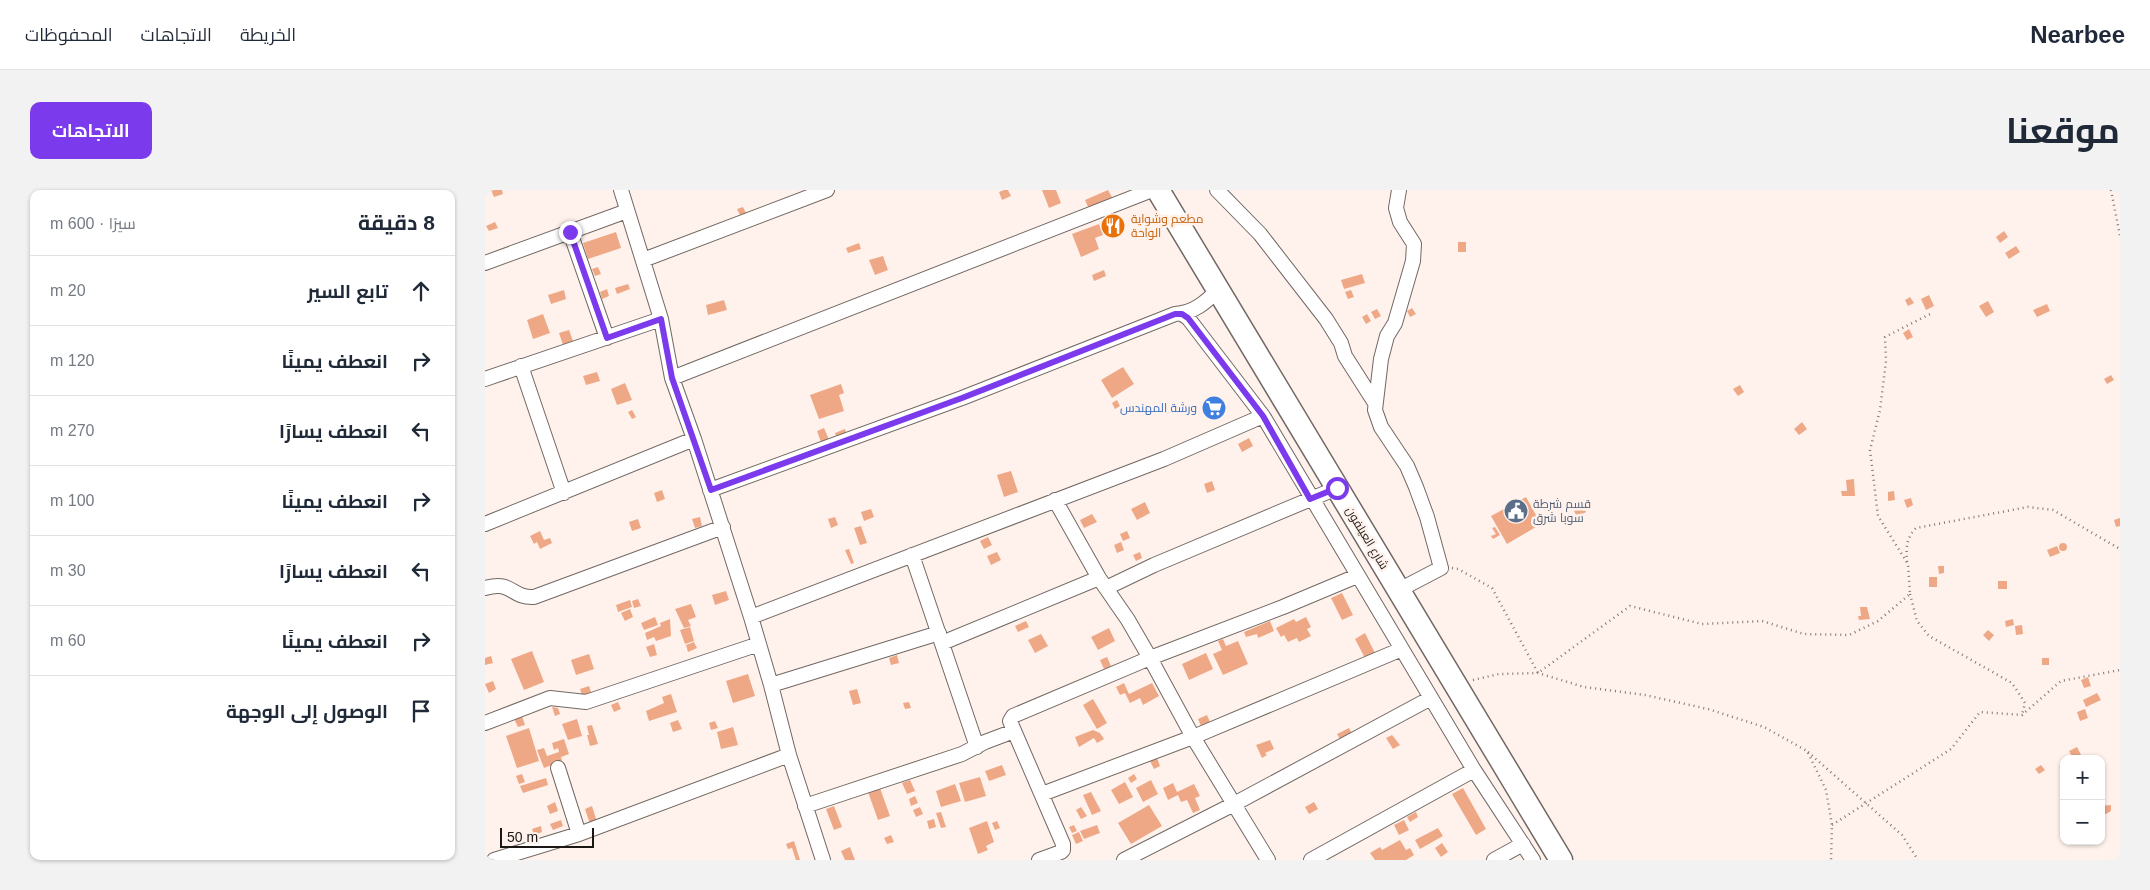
<!DOCTYPE html>
<html lang="ar">
<meta charset="utf-8">
<style>
body{margin:0;font-family:Arial,Cairo,sans-serif;background:#f2f2f3;color:#1f2937;direction:rtl}
.controls{position:absolute;right:15px;bottom:15px;display:grid;overflow:hidden;border-radius:10px;box-shadow:0 1px 4px #0004}
.controls button{width:45px;height:45px;display:grid;place-items:center;padding:0;border:0;border-bottom:1px solid #e0e1e3;background:#fff;color:#1f2937;font:25px sans-serif}
.scale{position:absolute;left:15px;bottom:12px;width:94px;box-sizing:border-box;padding-left:5px;border:2px solid #1a1614;border-top:0;font-size:14px;line-height:18px;white-space:nowrap;color:#1a1614;-webkit-text-stroke:4px #fff2ec;paint-order:stroke}
.stop{position:absolute;width:15px;height:15px;margin:-11px;border:4px solid #7c3aed;border-radius:50%;background:#fff}
.stop.end{background:#7c3aed;border-color:#fff;box-shadow:0 1px 5px #0008}
.list{margin:0;padding:0;list-style:none}
h2{display:flex;justify-content:space-between;align-items:center;height:65px;margin:0;padding:0 20px;font-size:21px}
h2 small{font-size:16px;font-weight:400;color:#747a83}
.list li{display:grid;grid-template-columns:32px 1fr auto;gap:15px;align-items:center;box-sizing:border-box;height:70px;padding:0 20px;border-top:1px solid #e0e1e3}
.list b{display:block;font-size:19px;white-space:nowrap}
.list em{font-size:16px;font-style:normal;color:#747a83}
.icon{flex:none;width:28px;height:28px;fill:none;stroke:currentColor;stroke-width:2;stroke-linecap:round;stroke-linejoin:round}
.map{position:relative;flex:none;width:1635px;height:670px;overflow:hidden;direction:ltr;border-radius:10px}
header{display:flex;align-items:center;gap:30px;box-sizing:border-box;height:70px;padding:0 25px;background:#fff;border-bottom:1px solid #e0e1e3}
header strong{font-size:24px}
nav{display:flex;gap:28px;margin-inline-start:auto;font-size:18px}
.intro{display:flex;align-items:center;justify-content:space-between;box-sizing:border-box;height:120px;padding:0 30px}
h1{margin:0;font-size:35px}
.button{padding:12px 22px;border-radius:10px;background:#7c3aed;color:#fff;font-size:18px;font-weight:700}
main{display:flex;gap:30px;padding:0 30px}
aside{flex:1;background:#fff;border-radius:10px;box-shadow:0 1px 4px #0004}
.map>svg:first-child{display:block}
.building{fill:#efa886}
.lines{fill:none;stroke-linecap:round;stroke-linejoin:round}
.minor-casing{stroke:#726863;stroke-width:16}
.trunk-casing{stroke:#726863;stroke-width:25}
.path{stroke:#817975;stroke-width:2.5;stroke-dasharray:1 4;stroke-linecap:butt}
.minor{stroke:#fff;stroke-width:14}
.trunk{stroke:#fff;stroke-width:22}
.route{stroke:#7c3aed;stroke-width:6}
.labels{text-anchor:middle;dominant-baseline:central;stroke-width:5;stroke-linejoin:round;paint-order:stroke}
.food-label{font-size:12px;fill:#c56008;stroke:#fff2ec;text-anchor:start}
.shop-label{font-size:12px;fill:#366cbe;stroke:#fff2ec;text-anchor:end}
.service-label{font-size:12px;fill:#4e5e75;stroke:#fff2ec;text-anchor:start}
.street-label{font-size:12px;fill:#1a1614;stroke:#fff2ec}
</style>
<header>
<strong>Nearbee</strong>
<nav><a>الخريطة</a><a>الاتجاهات</a><a>المحفوظات</a></nav>
</header>
<div class="intro"><h1>موقعنا</h1><a class="button">الاتجاهات</a></div>
<main>
<div class="map">
<svg width="1635" height="670" viewBox="0 0 1635 670">
<rect width="100%" height="100%" fill="#fff2ec"/>
<path class="building" d="M6,0H17L18,4L9,7Z
M519,0H523L526,6L517,10L514,2Z
M557,0H571L576,13L564,18Z
M623,0L628,9L604,19L600,10Z
M258,17L261,23L255,25L252,19Z
M10,32L13,38L4,41L1,36Z
M614,34L618,45L610,48L614,59L596,67L587,44Z
M1519,41L1523,47L1515,53L1511,47Z
M131,42L136,58L103,69L98,53Z
M973,52H981V62H973Z
M374,53L376,59L363,63L361,58Z
M1531,56L1535,62L1524,69L1520,63Z
M398,66L403,80L390,85L384,70Z
M113,77L116,84L110,86L107,79Z
M619,80L621,86L609,91L607,85Z
M877,84L880,93L859,99L856,90Z
M143,94L145,99L132,104L130,98Z
M122,99L124,106L117,109L115,102Z
M79,100L81,109L66,114L63,105Z
M866,100L869,107L863,109L860,102Z
M1444,105L1449,116L1441,120L1436,109Z
M1425,107L1429,113L1423,116L1420,110Z
M239,110L242,120L223,125L221,115Z
M1503,111L1509,122L1501,127L1494,116Z
M1562,114L1565,121L1552,127L1548,120Z
M927,118L931,124L925,127L922,121Z
M892,119L896,126L890,129L886,122Z
M58,124L65,143L48,149L42,130Z
M882,124L886,131L881,134L877,127Z
M1424,139L1428,147L1422,150L1418,143Z
M84,140L88,151L78,155L74,143Z
M638,177L649,194L627,208L616,190Z
M112,182L115,191L101,195L98,186Z
M1626,185L1629,190L1622,194L1619,189Z
M140,193L147,210L132,215L126,199Z
M356,194L359,203L354,205L359,221L334,229L325,205Z
M1255,195L1259,202L1253,206L1248,199Z
M632,210L635,216L630,219L627,213Z
M147,220L151,227L147,229L143,222Z
M1317,232L1322,239L1314,245L1309,239Z
M339,238L345,252L337,255L332,241Z
M360,239L362,246L352,249L350,243Z
M764,248L768,256L757,262L753,254Z
M526,281L533,302L519,307L512,285Z
M1369,289L1370,306H1357L1356,301H1362L1361,290Z
M727,291L730,300L722,303L719,294Z
M177,300L180,309L172,312L169,303Z
M1409,301L1410,310L1403,311V302Z
M1041,307L1056,334L1022,354L1006,326Z
M1426,308L1428,315L1422,318L1419,310Z
M660,312L665,323L652,330L646,319Z
M1098,316L1101,322L1092,327L1089,321Z
M386,319L389,327L379,331L376,322Z
M607,324L612,332L599,338L595,330Z
M215,327L217,336L210,338L207,329Z
M350,327L353,335L346,338L343,329Z
M1635,328V336L1631,337L1629,330Z
M153,329L156,338L147,341L144,332Z
M376,336L382,353L375,355L369,338Z
M1010,337L1015,345L1008,349L1006,346L1011,344L1007,338Z
M55,341L59,350L65,348L67,353L55,359L52,352L49,354L45,346Z
M642,341L645,348L638,351L635,344Z
M503,347L507,355L499,359L495,351Z
M636,352L639,360L632,363L629,355Z
M1574 357a4 4 0 1 1 8 0a4 4 0 1 1-8 0Z
M1572,356L1575,363L1565,367L1562,360Z
M364,359L369,373L366,374L360,360Z
M512,362L516,370L506,375L502,366Z
M655,362L657,368L651,371L648,365Z
M1453,376H1459V383L1454,384Z
M1444,387H1452V397H1444Z
M1513,391H1522V399H1513Z
M241,401L244,410L230,415L227,405Z
M857,403L868,425L857,430L846,408Z
M153,409L156,416L149,418L147,411Z
M145,410L147,417L133,422L131,415Z
M206,414L211,427L203,430L206,436L199,438L190,419Z
M1375,417H1382L1385,429L1374,430L1373,426H1376Z
M145,419L148,427L140,431L136,423Z
M170,427L173,435L159,440L156,433Z
M821,427L826,437L822,439L826,446L814,452L812,448L803,452L799,445L796,447L791,438L809,429L811,432Z
M185,429L186,446L171,451L169,447L162,450L160,443L176,436L175,433Z
M1528,429L1529,435L1521,437L1520,431Z
M541,431L544,437L533,442L530,436Z
M785,431L789,441L773,448L772,444L761,447L759,442Z
M1537,435L1538,444L1531,445L1530,436Z
M205,437L209,451L200,454L195,440Z
M624,438L630,451L613,460L606,447Z
M1503,440L1509,445L1504,451L1498,445Z
M880,443L891,465L881,470L870,449Z
M556,444L563,456L550,463L543,450Z
M738,449L741,456L753,451L763,474L738,485L728,464L737,460L733,451Z
M209,452L212,458L203,462L201,455Z
M169,454L172,465L165,467L161,457Z
M47,461L59,492L39,500L26,469Z
M721,463L728,479L704,490L697,474Z
M104,464L109,479L91,485L86,470Z
M412,465L414,473L406,475L404,468Z
M6,466L8,473L0,475V468Z
M622,467L626,476L619,479L615,470Z
M1557,468H1564V475H1557Z
M263,484L270,506L248,513L241,491Z
M1603,487L1606,496L1599,498L1596,490Z
M8,491L11,499L4,503L0,494Z
M639,493L644,504L667,493L674,506L658,515L655,508L645,513L640,503L635,505L631,497Z
M104,496L107,505L98,508L95,499Z
M372,499L376,513L368,515L364,501Z
M1612,503L1616,510L1601,517L1598,510Z
M186,504L192,522L164,531L161,521L179,513L177,507Z
M608,509L622,533L612,539L598,515Z
M133,512L136,519L129,522L126,515Z
M424,512L426,518L420,519L418,513Z
M67,517L73,518L75,524L70,526Z
M1600,519L1603,528L1595,531L1592,522Z
M722,525L725,532L716,536L713,529Z
M37,526L40,535L33,537L29,529Z
M92,529L97,546L83,550L77,534Z
M193,530L197,539L188,542L185,533Z
M230,531L233,538L226,540L224,533Z
M107,535L113,554L105,556L102,545H104L102,536Z
M248,537L253,555L236,559L232,542Z
M44,538L54,571L32,578L21,546Z
M864,538L868,546L856,551L852,544Z
M608,540L615,543L619,549L612,553L609,548L594,557L590,547Z
M907,545L915,555L908,559L901,548Z
M79,549L84,564L76,567L77,571L59,578L52,560L59,558L62,566L74,562L73,558L69,560L67,553Z
M785,550L789,559L780,563L782,565L777,568L771,555Z
M1592,557L1596,565L1588,569L1584,561Z
M672,568L675,576L669,579L665,571Z
M517,575L521,585L504,591L500,581Z
M1556,575L1560,580L1554,584L1550,579Z
M37,584L40,592L34,594L31,586Z
M649,584L652,589L646,593L643,588Z
M495,587L501,606L480,612L474,593Z
M61,588L63,595L38,603L35,596Z
M425,590L430,601L422,604L417,593Z
M666,590L673,604L658,612L651,598Z
M640,592L648,607L634,614L626,600Z
M688,593L692,602L709,594L715,606L710,608L715,620L708,623L702,610L696,612L693,605L683,610L678,598Z
M470,594L476,611L456,617L451,601Z
M395,598L405,626L393,630L383,602Z
M978,598L1001,639L991,645L967,604Z
M606,602L616,621L607,625L598,605Z
M430,606L433,613L426,616L424,609Z
M70,612L73,621L65,624L62,616Z
M829,612L833,619L824,624L820,617Z
M664,615L677,636L646,654L633,633Z
M1626,615V621L1619,625L1617,623L1620,622L1616,616Z
M107,616L113,635L106,637L100,619Z
M349,616L357,637L349,640L341,619Z
M435,617L438,624L431,627L428,620Z
M596,617L602,626L596,629L591,620Z
M456,622L461,637L456,638L451,623Z
M931,622L933,627L925,632L922,627Z
M449,629L451,637L444,639L442,631Z
M76,630L78,636L68,640L65,634Z
M919,630L924,640L914,645L909,635Z
M502,631L509,652L501,656L503,660L493,664L484,638Z
M512,631L515,638L510,640L507,633Z
M589,635L592,641L587,643L584,637Z
M612,635L615,643L599,649L595,641Z
M56,636L57,642L49,645L47,639Z
M953,638L958,646L935,659L930,650Z
M594,642L598,651L591,654L587,645Z
M406,645L409,652L402,654L399,648Z
M915,650L921,660L925,658L929,665L921,670H890L885,663L895,657L897,660Z
M309,651L315,670H311L307,658L303,659L301,654Z
M957,653L963,662L956,667L950,658Z
M365,657L370,670H360L356,661Z"/>
<g class="lines">
<defs>
<path id="minor" d="M136,0L176,129L187,188L209,249L266,427L286,495L304,565L338,670
M732,0L775,44L841,129L856,153L860,166L890,213
M85,42L122,148
M158,70L342,0
M0,73L142,21
M697,124L703,128L778,226L989,580L1048,670
M36,176L79,303
M187,188L667,0
M0,189L176,129
M225,300L477,208L690,124C709,123 721,112 734,99
M570,310L614,388L643,430L665,468L708,547L783,670
M0,334L209,249
M427,365L492,557
M0,398C28,390 25,408 49,407L238,337
M621,398L669,375L852,298
M914,400L956,378L942,327L931,297L922,276L896,237L890,220L896,169L902,146L910,133L928,71L929,54L915,32L911,18L914,0
M266,427L679,269L778,226
M457,453L614,388
M286,495L454,443
M0,533L65,508L101,512L274,454
M73,578L94,644
M557,604L708,547L917,459
M320,616L477,564L500,552L529,541
M9,670L94,644L304,565
M554,670L576,662L578,660V654L527,536L525,531L528,526L665,468L798,417L872,386
M639,670L749,614L946,508
M826,670L989,580
M1009,670L1038,654"/>
<path id="trunk" d="M673,0L1076,670"/>
</defs>
<use href="#minor" class="minor-casing"/>
<use href="#trunk" class="trunk-casing"/>
<path class="path" d="M1626,0L1635,46
M1422,372C1421,358 1421,348 1431,338L1543,317L1568,320L1635,359
M967,378L973,379L1007,398L1053,483L1145,416L1217,434L1277,431L1319,444L1364,445L1393,431L1425,404L1423,374L1393,326L1385,260L1395,220L1401,171L1400,147L1447,123
M1425,404L1432,431L1444,446L1527,493L1540,513L1537,525
M988,490L1014,484L1053,483L1099,497L1160,505L1223,519L1279,537L1322,561L1341,600L1347,635L1346,670
M1323,562L1417,645L1433,670
M1347,635L1466,559L1495,522L1537,525L1576,491L1635,480"/>
<use href="#minor" class="minor"/>
<use href="#trunk" class="trunk"/>
</g>
<g class="lines">
<path class="route" d="M85,42L122,148L176,129L187,188L226,300L477,208L690,124H697L703,128L778,226L825,309L852,298"/>
</g>
<defs>
<symbol id="restaurant-disc" viewBox="-11 -11 22 22"><circle r="9.5" fill="#e8710a" stroke="#fff2ec"/><path d="M-5-6h1v4h1v-4h1v4h1v-4h1v5L-1.5 .5V6h-2V.5L-5-1ZM5-6V6H3V1.5H1.5Q1.5-4 5-6Z" fill="#fff"/></symbol>
<symbol id="supermarket-disc" viewBox="-11 -11 22 22"><circle r="9.5" fill="#3f7fe0" stroke="#fff2ec"/><path d="M-6-5.5h2.5l.6 2H6L4.5 2H-2.5L-4.4-4H-6ZM-1.5 3.2a1.3 1.3 0 1 0 .1 0ZM3 3.2a1.3 1.3 0 1 0 .1 0Z" fill="#fff"/></symbol>
<symbol id="civic-disc" viewBox="-11 -11 22 22"><circle r="9.5" fill="#5c6f8a" stroke="#fff2ec"/><path d="M-.6-6.5H3V-4.5H.6V-3L4-1V1h2V6H-6V1h2V-1L-.6-3ZM-1.2 2.5V6h2.4V2.5Z" fill="#fff"/></symbol>
</defs>
<g fill-rule="evenodd">
<use href="#restaurant-disc" x="614" y="22" width="28" height="28"/>
<use href="#supermarket-disc" x="715" y="204" width="28" height="28"/>
<use href="#civic-disc" x="1017" y="307" width="28" height="28"/>
</g>
<g class="labels">
<g class="food-label">
<text x="646" y="29">مطعم وشواية<tspan x="646" dy="14">الواحة</tspan></text>
</g>
<g class="shop-label">
<text x="712" y="218">ورشة المهندس</text>
</g>
<g class="service-label">
<text x="1048" y="314">قسم شرطة<tspan x="1048" dy="14">سوبا شرق</tspan></text>
</g>
<g class="street-label">
<text transform="translate(882 348) rotate(59)">شارع العيلفون</text>
</g>
</g>
</svg>
<div class="controls">
<button>+</button>
<button>−</button>
</div>
<div class="scale">50 m</div>
<div class="stop" style="left:852px;top:298px"></div>
<div class="stop end" style="left:85px;top:42px"></div>
</div>
<aside>
<h2>8 دقيقة<small>سيرًا · 600 m</small></h2>
<ul class="list">
<li><svg class="icon" aria-label="ahead" viewBox="0 0 24 24"><path d="M12 20V5M6 11l6-6 6 6"/></svg><div><b>تابع السير</b></div><em>20 m</em></li>
<li><svg class="icon" aria-label="right" viewBox="0 0 24 24"><path d="M7 20v-9h11M14 6l5 5-5 5"/></svg><div><b>انعطف يمينًا</b></div><em>120 m</em></li>
<li><svg class="icon" aria-label="left" viewBox="0 0 24 24"><path d="M17 20v-9H6M10 6l-5 5 5 5"/></svg><div><b>انعطف يسارًا</b></div><em>270 m</em></li>
<li><svg class="icon" aria-label="right" viewBox="0 0 24 24"><path d="M7 20v-9h11M14 6l5 5-5 5"/></svg><div><b>انعطف يمينًا</b></div><em>100 m</em></li>
<li><svg class="icon" aria-label="left" viewBox="0 0 24 24"><path d="M17 20v-9H6M10 6l-5 5 5 5"/></svg><div><b>انعطف يسارًا</b></div><em>30 m</em></li>
<li><svg class="icon" aria-label="right" viewBox="0 0 24 24"><path d="M7 20v-9h11M14 6l5 5-5 5"/></svg><div><b>انعطف يمينًا</b></div><em>60 m</em></li>
<li><svg class="icon" aria-label="arrive" viewBox="0 0 24 24"><path d="M6 21V4h12l-3 4 3 4H6"/></svg><div><b>الوصول إلى الوجهة</b></div></li>
</ul>
</aside>
</main>
